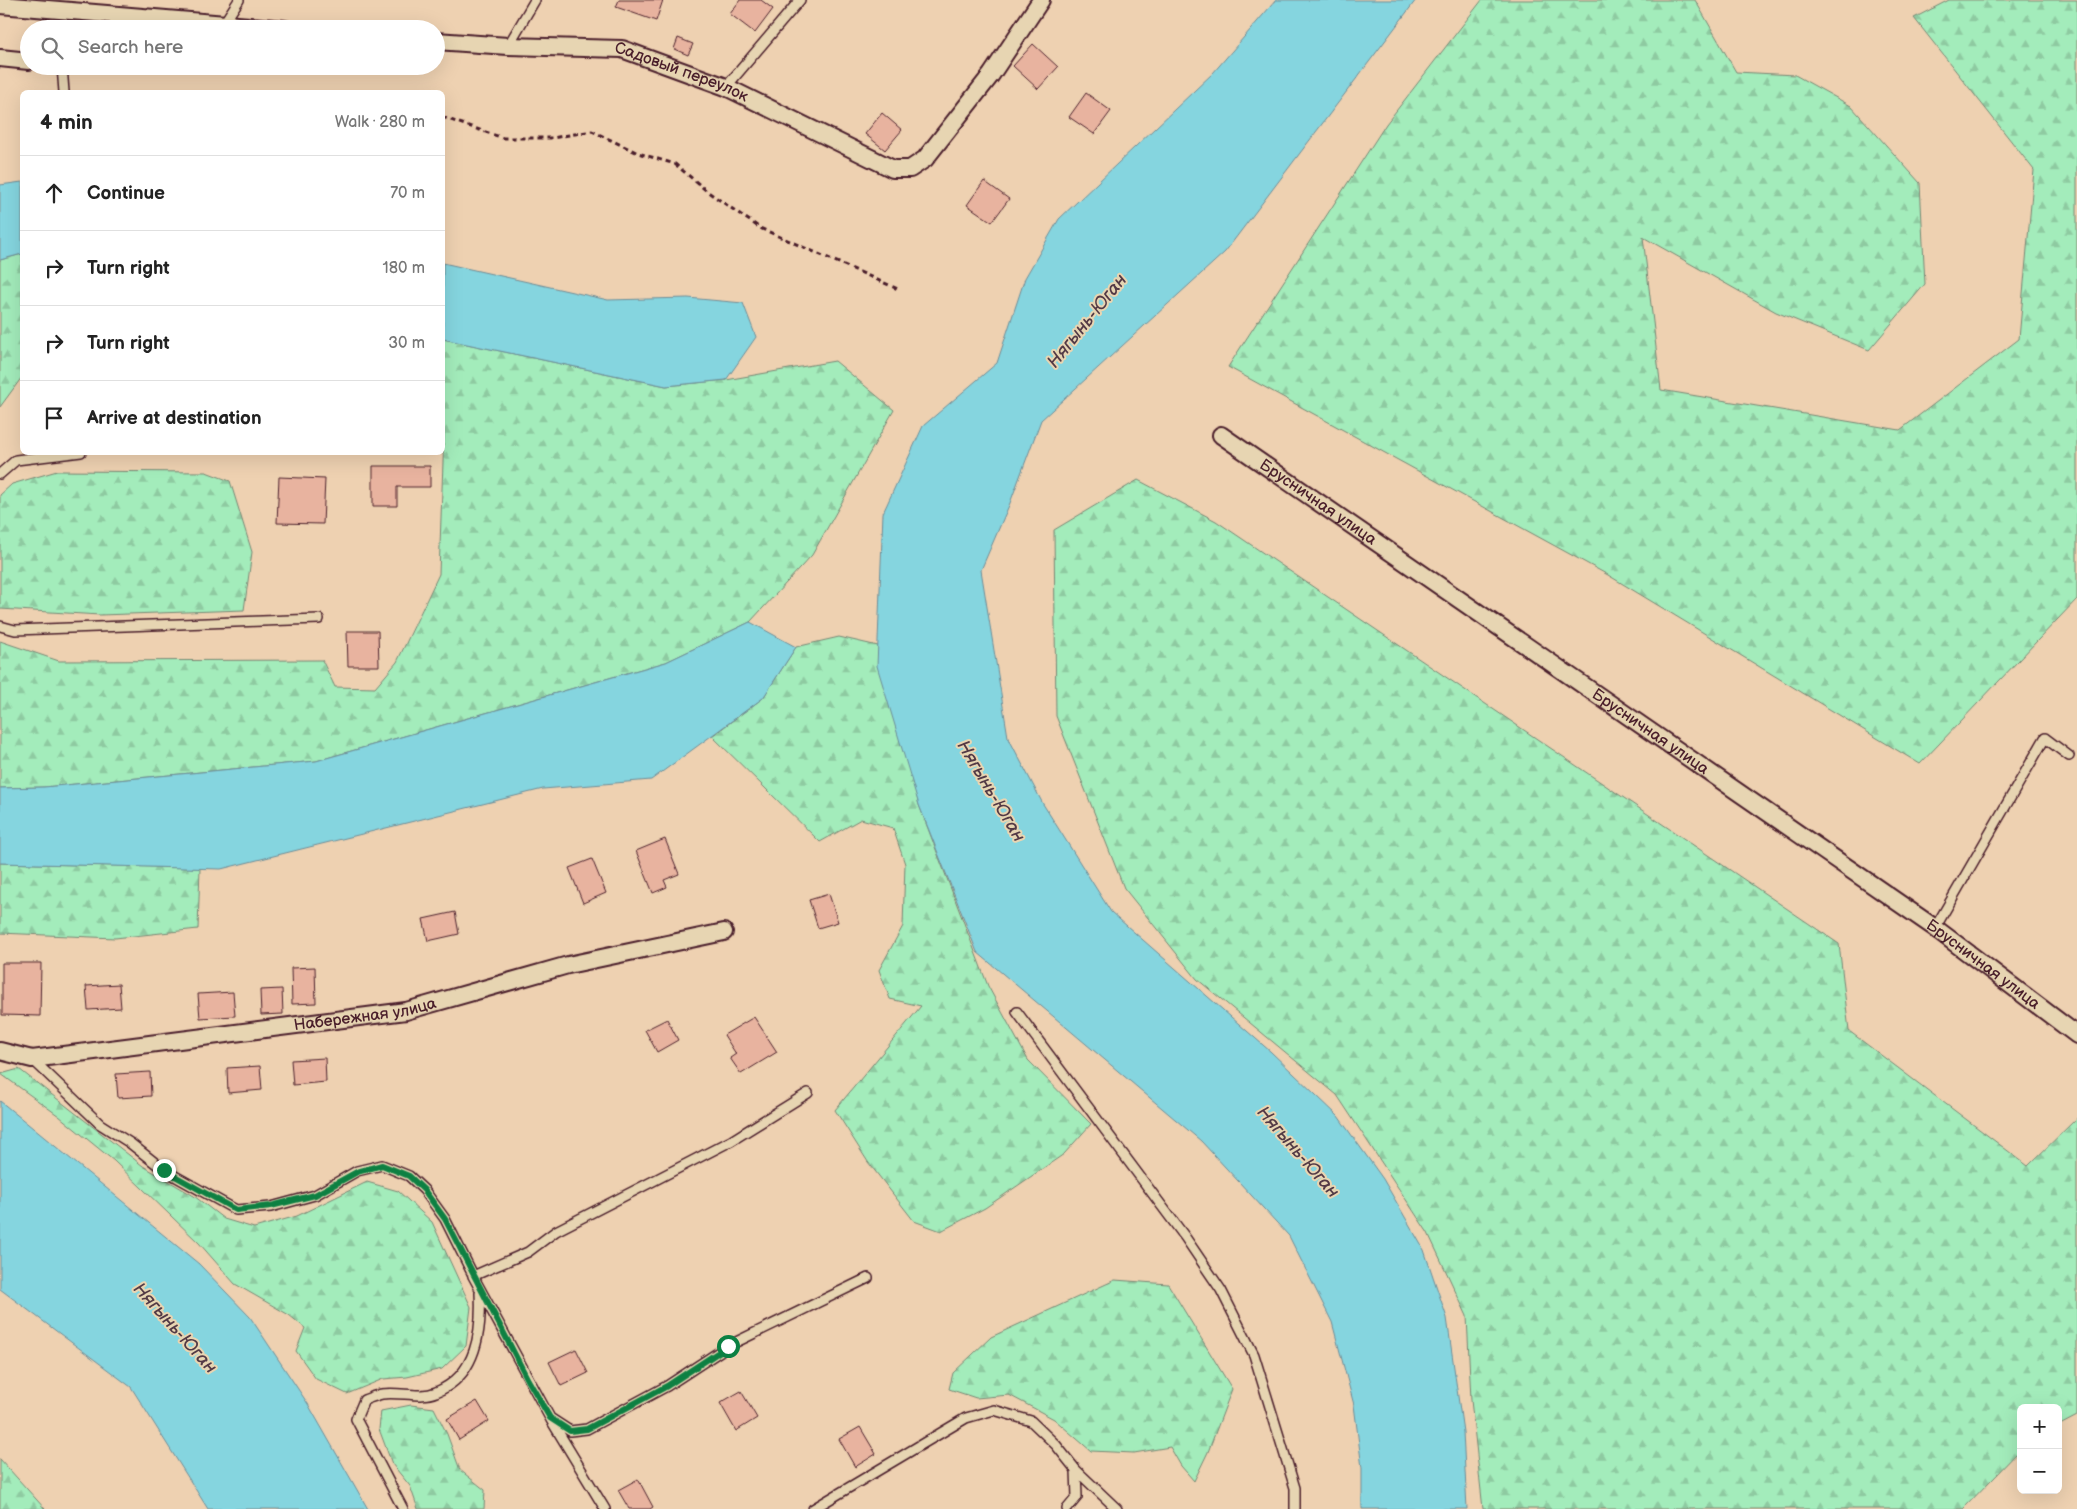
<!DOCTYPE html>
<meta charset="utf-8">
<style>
body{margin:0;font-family:"Balsamiq Sans",sans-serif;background:#f6f6f6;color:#222}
.controls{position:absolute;right:15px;bottom:15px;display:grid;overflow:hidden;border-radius:8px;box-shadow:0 5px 20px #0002}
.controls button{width:45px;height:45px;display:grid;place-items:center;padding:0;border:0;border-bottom:1px solid #e0e0e0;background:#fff;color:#222;font:25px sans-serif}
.stop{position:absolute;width:15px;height:15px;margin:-11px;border:4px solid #0b8043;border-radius:50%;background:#fff}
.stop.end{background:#0b8043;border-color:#fff;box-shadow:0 1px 5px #0008}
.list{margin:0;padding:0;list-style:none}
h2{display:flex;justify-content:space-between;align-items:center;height:65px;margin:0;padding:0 20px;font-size:21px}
h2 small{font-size:16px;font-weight:400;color:#767676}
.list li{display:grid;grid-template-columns:32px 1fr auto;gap:15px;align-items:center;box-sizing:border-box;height:75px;padding:0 20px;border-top:1px solid #e0e0e0}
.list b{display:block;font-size:19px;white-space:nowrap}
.list em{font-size:16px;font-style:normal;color:#767676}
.icon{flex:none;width:28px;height:28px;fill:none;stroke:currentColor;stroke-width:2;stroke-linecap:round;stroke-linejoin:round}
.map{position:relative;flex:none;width:2077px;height:1509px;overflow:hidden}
.search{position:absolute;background:#fff;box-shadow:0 5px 20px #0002;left:20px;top:20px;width:425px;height:55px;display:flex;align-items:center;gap:12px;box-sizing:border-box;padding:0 18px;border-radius:28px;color:#767676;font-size:19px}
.panel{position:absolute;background:#fff;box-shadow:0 5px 20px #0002;left:20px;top:90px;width:425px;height:365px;border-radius:8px}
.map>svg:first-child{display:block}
.forest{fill:url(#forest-firs);stroke:#768673}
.water{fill:#85d5df;stroke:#6d8c97}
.building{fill:#e8b39f;stroke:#4a1f2b}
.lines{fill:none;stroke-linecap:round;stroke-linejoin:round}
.service-casing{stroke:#4a1f2b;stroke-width:12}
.minor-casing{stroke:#4a1f2b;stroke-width:20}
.path{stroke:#4a1f2b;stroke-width:3;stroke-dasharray:5 4;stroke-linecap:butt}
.service{stroke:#e7d5b2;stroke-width:9}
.minor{stroke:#e7d5b2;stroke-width:16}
.route{stroke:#0b8043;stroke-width:6}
.labels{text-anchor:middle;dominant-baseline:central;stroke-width:4;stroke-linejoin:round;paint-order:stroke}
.street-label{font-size:16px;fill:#4a1f2b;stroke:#e7d5b2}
.water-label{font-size:18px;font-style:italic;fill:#533a46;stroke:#e7d5b2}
</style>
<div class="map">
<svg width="2077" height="1509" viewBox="0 0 2077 1509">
<defs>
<pattern id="forest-firs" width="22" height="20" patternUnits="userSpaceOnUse" patternTransform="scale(1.25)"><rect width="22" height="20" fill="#a3ecbb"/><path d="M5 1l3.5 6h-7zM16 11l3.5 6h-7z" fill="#8ecaa1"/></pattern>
</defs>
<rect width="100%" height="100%" fill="#eed1b1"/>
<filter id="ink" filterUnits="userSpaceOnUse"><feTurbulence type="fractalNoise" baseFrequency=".02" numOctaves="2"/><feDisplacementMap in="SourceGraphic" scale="10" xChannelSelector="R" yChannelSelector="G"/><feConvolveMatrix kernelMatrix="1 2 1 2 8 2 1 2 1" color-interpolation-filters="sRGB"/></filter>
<g filter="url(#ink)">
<path class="forest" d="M1482,0H1695L1736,72L1795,75L1851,106L1920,183L1925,284L1869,350L1776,312L1643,237L1661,390L1900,430L2019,339L2034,170L1914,18L1949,0H2077V599L1920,764L1608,575L1228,367L1386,124Z
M22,254V377L0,407V260Z
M443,339L666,386L726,380L835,361L894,410L812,555L750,622L666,662L316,761L44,787L0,788V641L59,661L322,660L335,687L375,688L397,662L439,574L444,434H442Z
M57,471L206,472L230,481L252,552L244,610L100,615L0,609V495L12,484Z
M1138,480L1216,521L1839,944L1849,1031L2028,1166L2077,1118V1416L2058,1426V1408H2021V1449L1963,1509H1483L1471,1400L1467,1316L1428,1233L1337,1095L1197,979L1124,888L1056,716L1054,530Z
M839,637L878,646L919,805L988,986L1028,1060L1091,1124L1064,1154L985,1208L941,1231L914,1221L868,1162L835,1110L921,1006L890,999L879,970L903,926L905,864L893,828L861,819L820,842L712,736L763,698L796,647Z
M0,863L200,868L198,929L115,938L0,933Z
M19,1069L143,1166L194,1196L224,1219L254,1228L297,1216L367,1182L398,1191L432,1222L471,1307L466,1346L442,1369L407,1377L383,1379L347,1394L316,1379L296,1351L305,1328L289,1315L235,1284L199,1243L114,1161L59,1116L1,1074Z
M1115,1280L1168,1284L1232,1389L1208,1452L1194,1481L1181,1466L1170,1447L1134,1453L1091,1451L1054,1419L1009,1395L976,1398L949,1389L953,1373L991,1337Z
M411,1405L434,1408L447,1434L460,1470L485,1490L484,1509H418L410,1486L392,1464L379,1429L381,1411Z
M0,1459L45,1509H0Z"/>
<path class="water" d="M1276,0H1416L1225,252L1041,420L1010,503L981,570L1008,737L1043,804L1111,912L1271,1052L1338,1116L1383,1179L1424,1250L1447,1318L1463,1432L1467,1509H1362V1468L1354,1405L1332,1322L1289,1236L1201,1141L977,952L919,805L877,666L883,513L923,426L997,363L1025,278L1059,219L1213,73Z
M22,182V254L0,260V185Z
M443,263L608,300L688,298L743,303L756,337L726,380L666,386L443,339Z
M750,622L796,647L763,698L651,780L543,789L221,869L0,863V788L44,787L316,761L666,662Z
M0,1101L199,1264L250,1317L308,1404L368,1509H208L131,1387L0,1289Z"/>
<path class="building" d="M619,0H663L656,21L616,7Z
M740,0H761L773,9L755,33L730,14Z
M678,38L693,44L688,55L674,49Z
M1033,44L1058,67L1038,89L1013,66Z
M1086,93L1111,111L1094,134L1069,117Z
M882,113L902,130L885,150L865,134Z
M984,181L1009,199L992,222L967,205Z
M373,466H430V487H397V506H373Z
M279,477L325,479L323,524L277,523Z
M347,631H378L379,666H348Z
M665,839L679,874L664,880L667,887L653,893L636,851Z
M592,859L606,893L583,903L569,868Z
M829,894L838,922L818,928L809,900Z
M455,912L459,934L428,941L423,919Z
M2,963H41L40,1016L2,1015Z
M315,967L316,1003L292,1004L291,968Z
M119,984L121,1008L88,1010L86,986Z
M282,989L283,1014L261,1015L260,990Z
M233,992L235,1016L200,1018L198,994Z
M754,1017L777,1052L741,1074L730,1058L736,1054L724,1035Z
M667,1019L678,1040L657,1052L645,1030Z
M325,1058L326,1082L293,1085L291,1060Z
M260,1066L262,1090L228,1093L227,1068Z
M150,1072L151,1096L118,1098L116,1074Z
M576,1349L588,1373L561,1386L549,1362Z
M741,1391L757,1418L736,1431L720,1403Z
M477,1401L489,1421L459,1440L447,1419Z
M860,1427L876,1454L855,1467L839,1439Z
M638,1479L653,1507L650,1509H629L618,1490Z"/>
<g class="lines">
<defs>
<path id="service" d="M224,23L239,0
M508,46L535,0
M62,66L64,92
M726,87L800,0
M0,474L16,460L81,452
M0,626L15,630L319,619
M1935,928L2045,738L2069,756
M1017,1012L1185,1237L1221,1290L1254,1355L1295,1488V1509
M32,1059L100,1124L130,1143L164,1170L236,1210L271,1207L315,1195L357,1171L382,1165L409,1176L424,1190L445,1219L476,1281
M808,1093L731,1141L556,1231L528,1252L473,1276L550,1418L570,1431L587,1429L667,1386L728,1346L868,1278
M551,1420L605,1509
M1076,1470L1117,1509
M403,1509L356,1419L364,1400C370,1398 376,1395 382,1394C399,1391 420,1399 436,1392C477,1376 482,1331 480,1293
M813,1509L966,1418L994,1410L1031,1421L1056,1445L1076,1470L1077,1497L1067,1509"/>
<g id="minor">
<path d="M0,5L285,29"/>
<path id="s1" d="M436,41L508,46L622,49L726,87L893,169H910L925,159L991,75L1041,0"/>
<path d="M0,58L29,61"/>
<path id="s2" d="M1221,435L1935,928L2077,1035"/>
<path id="s3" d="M0,1051L32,1059L406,1011L568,965L724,932"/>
</g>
</defs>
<use href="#service" class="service-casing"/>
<use href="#minor" class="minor-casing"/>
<path class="path" d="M442,117L503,138H552L592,131L638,153L675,164L708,192L760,228L898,289"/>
<use href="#service" class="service"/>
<use href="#minor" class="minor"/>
</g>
</g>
<g class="lines" filter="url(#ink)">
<path class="route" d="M164,1170L236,1210L271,1206L315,1195L357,1172L382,1165L409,1176L424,1190L445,1219L528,1380L550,1418L570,1431L587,1429L667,1386L728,1346"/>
</g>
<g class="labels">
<g class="street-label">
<text stroke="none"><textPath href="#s1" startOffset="250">Садовый переулок</textPath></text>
<text stroke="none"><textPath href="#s2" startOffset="118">Брусничная улица</textPath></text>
<text stroke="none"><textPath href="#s2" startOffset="522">Брусничная улица</textPath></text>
<text stroke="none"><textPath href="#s2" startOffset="928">Брусничная улица</textPath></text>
<text stroke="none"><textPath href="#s3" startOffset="369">Набережная улица</textPath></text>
</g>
<g class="water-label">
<text transform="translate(1087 321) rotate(-51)">Нягынь-Юган</text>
<text transform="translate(991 791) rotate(59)">Нягынь-Юган</text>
<text transform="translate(1298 1152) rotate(49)">Нягынь-Юган</text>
<text transform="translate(175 1328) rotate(48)">Нягынь-Юган</text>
</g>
</g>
</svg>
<div class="controls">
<button>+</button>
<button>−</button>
</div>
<div class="stop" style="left:728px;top:1346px"></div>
<div class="stop end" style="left:164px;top:1170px"></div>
<div class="search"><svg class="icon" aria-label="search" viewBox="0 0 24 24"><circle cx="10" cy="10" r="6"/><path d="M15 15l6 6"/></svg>Search here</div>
<section class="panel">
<h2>4 min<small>Walk · 280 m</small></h2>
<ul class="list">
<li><svg class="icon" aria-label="ahead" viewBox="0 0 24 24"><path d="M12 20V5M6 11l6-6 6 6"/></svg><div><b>Continue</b></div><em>70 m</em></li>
<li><svg class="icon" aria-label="right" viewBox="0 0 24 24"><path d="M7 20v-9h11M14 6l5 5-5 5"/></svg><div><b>Turn right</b></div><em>180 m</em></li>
<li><svg class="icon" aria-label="right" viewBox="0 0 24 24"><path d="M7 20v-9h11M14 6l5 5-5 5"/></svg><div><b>Turn right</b></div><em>30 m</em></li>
<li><svg class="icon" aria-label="arrive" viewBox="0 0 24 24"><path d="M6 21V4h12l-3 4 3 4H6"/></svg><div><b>Arrive at destination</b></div></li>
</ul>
</section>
</div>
